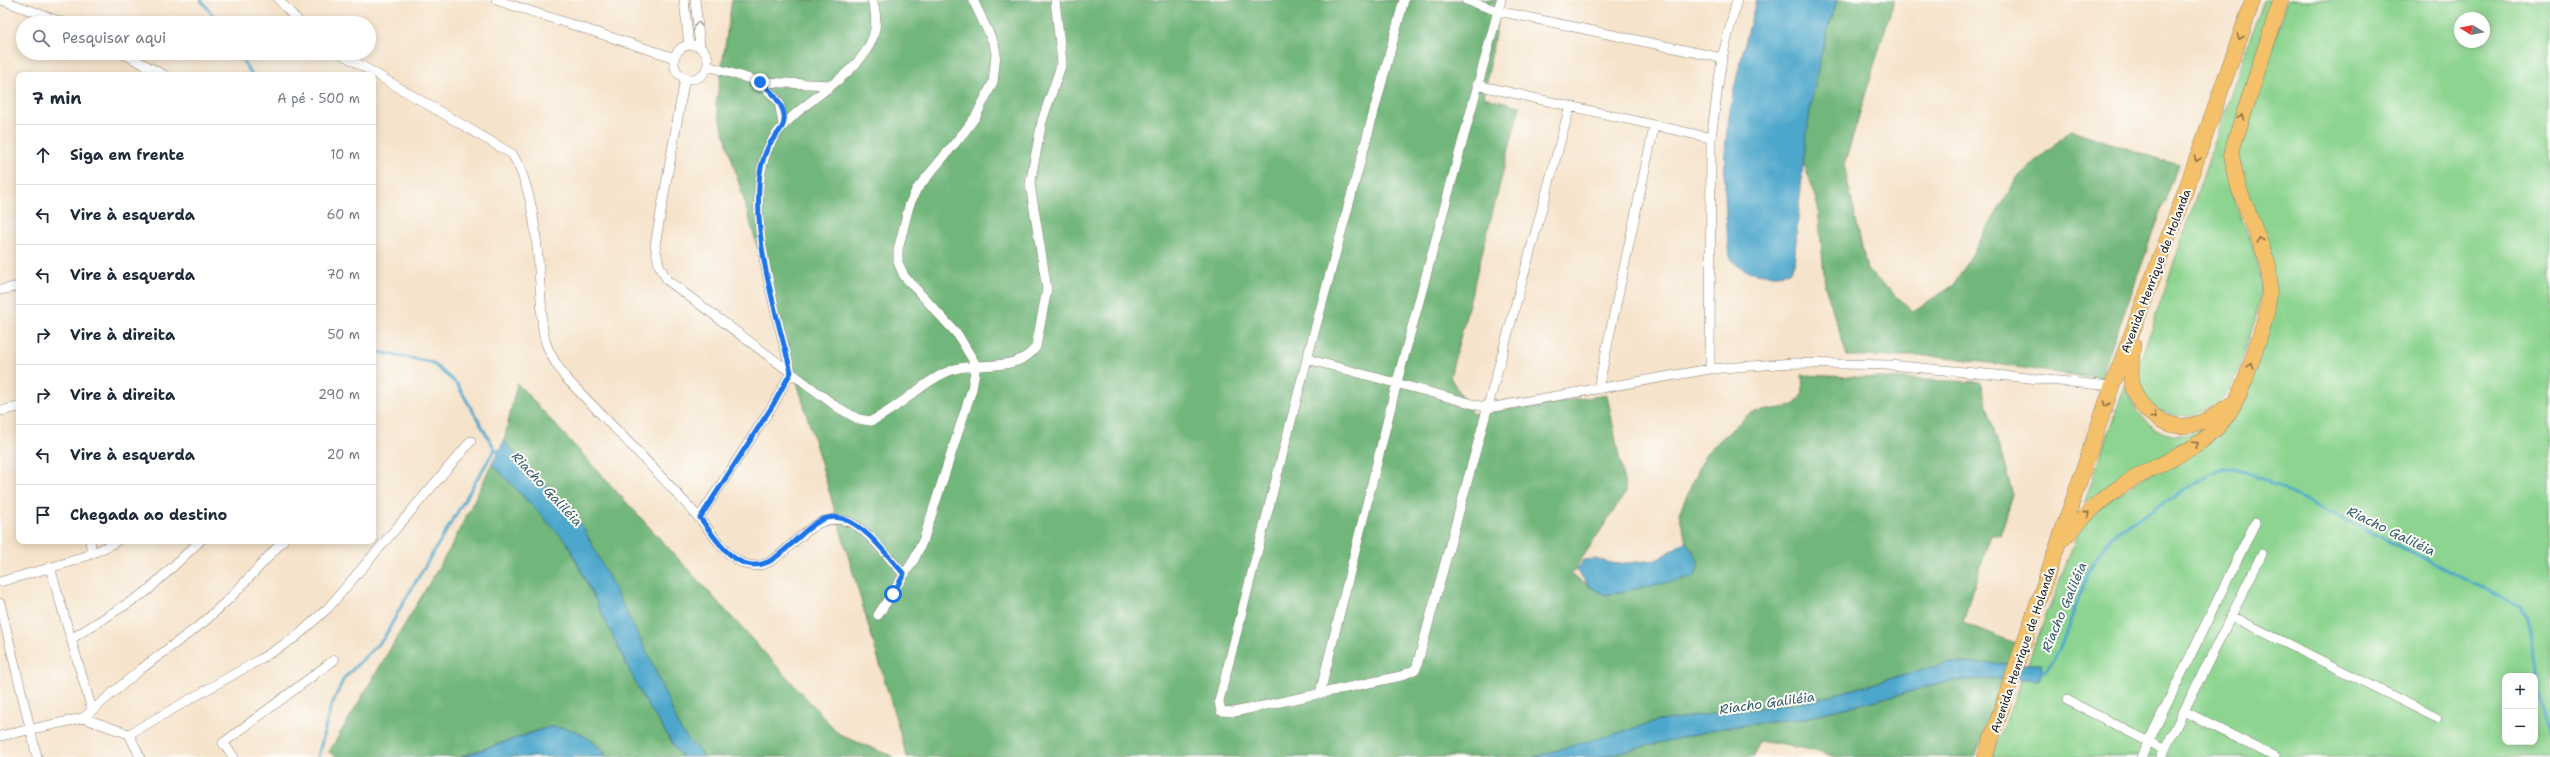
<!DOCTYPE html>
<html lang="pt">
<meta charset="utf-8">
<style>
body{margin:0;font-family:"Shantell Sans",sans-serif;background:#f6f6f7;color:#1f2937}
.controls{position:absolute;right:12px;bottom:12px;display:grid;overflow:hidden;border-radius:8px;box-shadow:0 2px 10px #0003}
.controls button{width:36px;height:36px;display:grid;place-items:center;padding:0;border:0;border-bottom:1px solid #e0e1e3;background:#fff;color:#1f2937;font:20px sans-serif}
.compass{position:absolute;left:2454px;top:12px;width:36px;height:36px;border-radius:50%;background:#fff;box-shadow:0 2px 10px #0003;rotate:280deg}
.stop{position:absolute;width:12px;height:12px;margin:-9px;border:3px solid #1a73e8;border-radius:50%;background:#fff}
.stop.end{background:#1a73e8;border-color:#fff;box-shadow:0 1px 4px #0008}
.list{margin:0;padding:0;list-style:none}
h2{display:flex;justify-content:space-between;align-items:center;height:52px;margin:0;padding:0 16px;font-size:17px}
h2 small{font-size:13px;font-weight:400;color:#747a83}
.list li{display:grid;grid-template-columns:26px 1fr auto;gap:12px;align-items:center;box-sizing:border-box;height:60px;padding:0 16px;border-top:1px solid #e0e1e3}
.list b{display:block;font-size:15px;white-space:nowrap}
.list em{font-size:13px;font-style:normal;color:#747a83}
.icon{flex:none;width:22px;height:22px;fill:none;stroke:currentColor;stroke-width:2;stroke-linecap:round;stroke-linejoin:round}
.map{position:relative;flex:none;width:2550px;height:757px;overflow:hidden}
.search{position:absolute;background:#fff;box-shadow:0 2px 10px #0003;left:16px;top:16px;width:360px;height:44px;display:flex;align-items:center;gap:10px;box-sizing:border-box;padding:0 14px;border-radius:22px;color:#747a83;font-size:15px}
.panel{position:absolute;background:#fff;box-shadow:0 2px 10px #0003;left:16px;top:72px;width:360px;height:472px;border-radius:8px}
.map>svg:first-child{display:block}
.green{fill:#8cd48f;stroke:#547856;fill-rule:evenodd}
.forest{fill:#71b67a;stroke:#46694b}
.water{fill:#4ea7cc;stroke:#356274}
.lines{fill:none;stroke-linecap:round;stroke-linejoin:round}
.stream{stroke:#4ea7cc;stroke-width:3}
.street-casing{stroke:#898074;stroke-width:10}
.primary-casing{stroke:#898074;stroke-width:16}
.street{stroke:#fff;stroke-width:9}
.primary{stroke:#f4c16a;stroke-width:15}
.oneway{stroke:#999}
.oneway2{stroke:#886e43}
.route{stroke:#1a73e8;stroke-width:5}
.labels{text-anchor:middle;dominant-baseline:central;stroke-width:4;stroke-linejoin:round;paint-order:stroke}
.street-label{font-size:12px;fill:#1c1c1c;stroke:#fdfcf7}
.water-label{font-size:13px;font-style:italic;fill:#325b6b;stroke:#fdfcf7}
</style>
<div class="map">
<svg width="2550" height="757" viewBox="0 0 2550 757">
<rect width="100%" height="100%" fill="#fdfcf7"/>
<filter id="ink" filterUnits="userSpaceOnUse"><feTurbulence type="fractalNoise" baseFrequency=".025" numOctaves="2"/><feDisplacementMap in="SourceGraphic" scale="8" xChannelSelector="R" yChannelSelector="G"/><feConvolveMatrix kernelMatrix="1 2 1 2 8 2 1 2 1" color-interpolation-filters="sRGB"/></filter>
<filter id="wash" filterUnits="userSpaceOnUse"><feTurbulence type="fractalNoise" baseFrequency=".012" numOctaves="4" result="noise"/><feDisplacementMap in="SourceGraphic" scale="16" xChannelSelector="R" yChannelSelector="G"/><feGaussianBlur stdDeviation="0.9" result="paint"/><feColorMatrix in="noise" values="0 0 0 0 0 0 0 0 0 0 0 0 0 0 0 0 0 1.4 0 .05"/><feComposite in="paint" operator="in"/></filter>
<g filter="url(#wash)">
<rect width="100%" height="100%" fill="#f6e3cb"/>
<path class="green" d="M2263,0H2277C2265,36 2253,73 2242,109C2237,124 2229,141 2227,155C2223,202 2262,243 2261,289C2261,306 2250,334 2245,351C2241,363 2235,382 2228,392C2197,431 2134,421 2139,365Z
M2288,0H2550V757H1992L2084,517L2201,440L2241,391L2271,291L2231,162ZM2460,18H2484V42H2460ZM2505,676H2535V742H2505Z
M2125,386C2132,409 2154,438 2181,435C2196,434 2208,424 2220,416C2183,455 2126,471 2084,504Z"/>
<path class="forest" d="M732,0H1501L1484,97L1520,106L1450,377L1472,414L1607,395L1626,492L1571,575L1605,595L1642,587L1694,551L1686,541L1679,513L1706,453L1750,413L1794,406L1803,393L1802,375L1980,382L2013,495L2000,536L1991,534L1963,622L2017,644L2010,664L1949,663L1806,702L1659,721L1541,757H907L716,105Z
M1837,0H1894L1844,165L1867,270L1913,311L1954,285L2017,178L2071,130L2178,165L2100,379L1940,356H1847L1825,286L1818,207L1802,157L1814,79Z
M517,383L840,735L894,757H704L681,732L583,527L504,441Z
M492,464L567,542L642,696L682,757H608L599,747L549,727L459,757H337L329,752L452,545Z
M2005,678L1975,757H1837L1802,748L1758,741L1754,757H1597L1722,728L1804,718L1952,681Z"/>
<path class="water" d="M1756,0H1837C1807,86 1802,175 1794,264L1790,272C1773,276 1745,276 1733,261C1726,253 1728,238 1727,228C1725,203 1724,178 1725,152C1728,101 1744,49 1756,0Z
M504,441L583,527L650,658L681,731L704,757H682L678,752L642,696L567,542L492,464Z
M1686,541L1699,562L1695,577L1605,595L1589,586L1576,570L1584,560L1595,559L1616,564L1657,560Z
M1949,663L2042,664L2039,680L2005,678L1952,681L1804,718L1722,728L1600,757H1533L1659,721L1806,702Z
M549,727C577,727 590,737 608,757H461Z"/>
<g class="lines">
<path class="stream" d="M201,0L219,23
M238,53L252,75
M373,351L431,362L457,384L495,449L501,454
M2037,672L2046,670L2059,651L2089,570L2111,536L2215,471C2227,465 2235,468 2248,472L2520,606L2529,617L2540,702L2550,735
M318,757L330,709L344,678L384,638L402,605L495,449"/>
</g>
</g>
<g filter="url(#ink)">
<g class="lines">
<defs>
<path id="street" d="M2,0L64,23
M279,0L300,23
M496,0L675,58
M684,0L689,45
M695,0L700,47
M1404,0L1307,359L1219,701L1221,711L1234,712L1401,676L1416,669L1570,106
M1466,0L1498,11L1722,58
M674 62a17 17 0 1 1 34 0a17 17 0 1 1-34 0Z
M122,53L164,75
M340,53L512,154C536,191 538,256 541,300C542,313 541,330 546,343C550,356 558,366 565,377C610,424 656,469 699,518C713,533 723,554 743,563C784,582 805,497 855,525C869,532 892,562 904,574
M708,66L760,82L832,85
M685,78L655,245L659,265L667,280L837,407L858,419L871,421C899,409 927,377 955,369C981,362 1018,372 1036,347L1047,289L1030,184L1042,121L1062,63L1055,0
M760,82L779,102L783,124
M1477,85L1711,138
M0,290L19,286
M1307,359L1488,408L1710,369L1792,363L1890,365L2112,386
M1710,369L1711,138L1722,58L1737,0
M1598,389L1654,127
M0,411L19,407
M699,518L773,405L791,372C776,311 741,205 769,146C793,94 897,69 872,0
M90,541L92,553
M50,567L71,639
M0,582C39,570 82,562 117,541
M0,603L37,757
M878,615L915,558L924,538L972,389L976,365L958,335L904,276L898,262V250L909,206L916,190L965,131L976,116L993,82L996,54L994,44L973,0
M2231,616L2437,718
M1320,693L1397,382L1501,0
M2067,700L2165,750
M92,710L71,639L146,592L200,541
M2184,711L2275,757
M83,718L141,669L204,622L232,596L283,541
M129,734L140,757
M0,736L83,718L129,734L259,660L296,637L328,608L471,441
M234,757L223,743L334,660
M2141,757L2255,523
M2161,757L2262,554"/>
<path id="primary" d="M2133,344C2132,359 2129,377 2134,391C2144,416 2173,433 2199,423C2211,419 2221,411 2231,404
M2064,538C2081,520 2099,501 2120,487C2153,465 2199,452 2224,420C2240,399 2248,373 2256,348C2266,320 2273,293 2268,263L2238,186L2231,153L2281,0
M1985,757L2112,386L2185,192L2253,0"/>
</defs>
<use href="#street" class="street-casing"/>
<use href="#primary" class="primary-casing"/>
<use href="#street" class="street"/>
<use href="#primary" class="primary"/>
</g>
<defs><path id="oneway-chevron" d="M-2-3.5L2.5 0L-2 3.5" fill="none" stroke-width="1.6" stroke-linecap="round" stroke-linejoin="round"/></defs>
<use class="oneway" href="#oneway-chevron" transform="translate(698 24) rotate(-96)"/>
<g class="oneway2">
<use href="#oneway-chevron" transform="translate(2240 37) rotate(109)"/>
<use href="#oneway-chevron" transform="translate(2241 117) rotate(-70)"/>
<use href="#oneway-chevron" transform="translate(2197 159) rotate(109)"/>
<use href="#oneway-chevron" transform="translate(2260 240) rotate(-111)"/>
<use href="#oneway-chevron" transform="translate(2251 366) rotate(-72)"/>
<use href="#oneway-chevron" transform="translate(2106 404) rotate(109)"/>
<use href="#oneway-chevron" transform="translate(2154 416) rotate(36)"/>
<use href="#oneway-chevron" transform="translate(2196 444) rotate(-32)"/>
<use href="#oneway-chevron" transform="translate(2087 514) rotate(-41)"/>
</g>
</g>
<g class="lines" filter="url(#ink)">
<path class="route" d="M760,82C771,90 789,109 783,125C780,132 773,138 769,145C763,157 759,173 759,186C755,249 776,312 791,372L773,405L700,518C711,532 721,549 736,559C780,588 803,504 844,519C868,528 887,556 904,574L893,594"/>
</g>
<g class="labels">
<g class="street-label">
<text transform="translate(2156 271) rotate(-69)">Avenida Henrique de Holanda</text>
<text transform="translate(2023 650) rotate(-71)">Avenida Henrique de Holanda</text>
</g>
<g class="water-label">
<text transform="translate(547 489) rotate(47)">Riacho Galiléia</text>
<text transform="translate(2391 531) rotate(26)">Riacho Galiléia</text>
<text transform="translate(2064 607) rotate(-67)">Riacho Galiléia</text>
<text transform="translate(1767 703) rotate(-8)">Riacho Galiléia</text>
</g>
</g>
</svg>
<div class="controls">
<button>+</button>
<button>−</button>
</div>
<svg class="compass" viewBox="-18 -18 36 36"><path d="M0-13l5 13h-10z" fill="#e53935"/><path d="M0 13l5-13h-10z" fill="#747a83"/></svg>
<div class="stop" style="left:893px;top:594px"></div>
<div class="stop end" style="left:760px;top:82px"></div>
<div class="search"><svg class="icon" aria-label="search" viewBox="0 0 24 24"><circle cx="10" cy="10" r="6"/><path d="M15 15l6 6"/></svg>Pesquisar aqui</div>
<section class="panel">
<h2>7 min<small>A pé · 500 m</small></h2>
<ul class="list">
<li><svg class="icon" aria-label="ahead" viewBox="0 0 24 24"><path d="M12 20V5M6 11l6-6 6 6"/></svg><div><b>Siga em frente</b></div><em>10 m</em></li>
<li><svg class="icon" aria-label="left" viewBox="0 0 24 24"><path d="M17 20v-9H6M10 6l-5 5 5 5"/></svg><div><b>Vire à esquerda</b></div><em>60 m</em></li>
<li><svg class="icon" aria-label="left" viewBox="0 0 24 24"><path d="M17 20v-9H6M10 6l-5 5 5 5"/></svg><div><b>Vire à esquerda</b></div><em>70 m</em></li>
<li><svg class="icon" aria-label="right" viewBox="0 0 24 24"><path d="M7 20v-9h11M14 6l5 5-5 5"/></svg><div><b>Vire à direita</b></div><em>50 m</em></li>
<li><svg class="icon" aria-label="right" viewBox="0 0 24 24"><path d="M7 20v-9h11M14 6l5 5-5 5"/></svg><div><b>Vire à direita</b></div><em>290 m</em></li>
<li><svg class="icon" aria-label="left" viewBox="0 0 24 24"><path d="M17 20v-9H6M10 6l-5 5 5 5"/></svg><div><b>Vire à esquerda</b></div><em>20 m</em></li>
<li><svg class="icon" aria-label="arrive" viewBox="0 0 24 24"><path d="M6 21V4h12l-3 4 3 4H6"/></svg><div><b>Chegada ao destino</b></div></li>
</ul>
</section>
</div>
